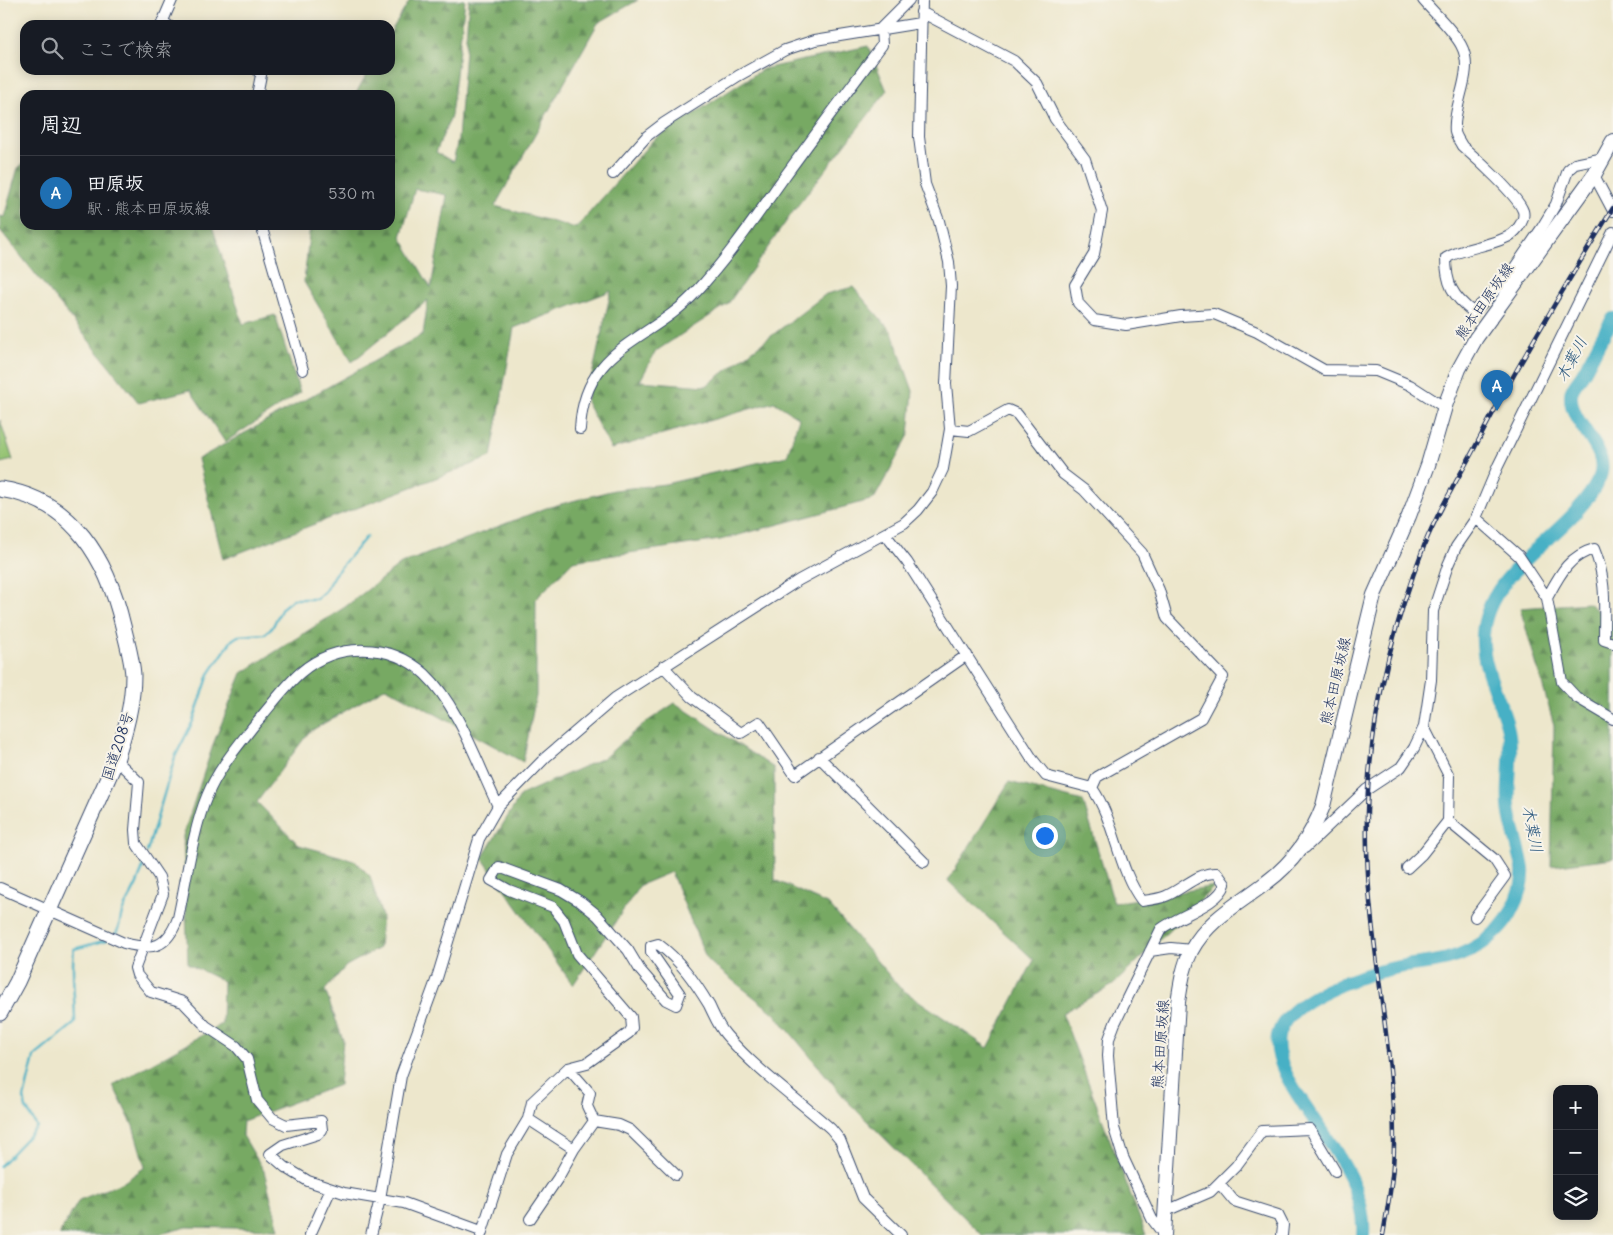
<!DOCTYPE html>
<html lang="ja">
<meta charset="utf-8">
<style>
body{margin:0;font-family:Delius,"Klee One",sans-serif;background:#20242c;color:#f1f3f6}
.controls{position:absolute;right:15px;bottom:15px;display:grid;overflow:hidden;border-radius:10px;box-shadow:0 2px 12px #0003}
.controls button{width:45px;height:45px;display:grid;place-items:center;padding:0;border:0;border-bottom:1px solid #363941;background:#171b24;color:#f1f3f6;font:25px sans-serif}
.you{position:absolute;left:1044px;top:835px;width:18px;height:18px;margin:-12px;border:4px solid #fff;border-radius:50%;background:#1a73e8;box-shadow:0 0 0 8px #1a73e833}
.badge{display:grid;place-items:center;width:32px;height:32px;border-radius:50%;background:#1f6fb2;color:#fff;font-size:16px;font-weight:700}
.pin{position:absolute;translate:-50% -41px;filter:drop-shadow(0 1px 2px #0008)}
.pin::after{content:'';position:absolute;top:26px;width:18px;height:15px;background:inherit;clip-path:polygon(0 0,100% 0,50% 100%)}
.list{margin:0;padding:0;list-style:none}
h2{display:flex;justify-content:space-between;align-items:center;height:65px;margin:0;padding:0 20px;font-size:21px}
h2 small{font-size:16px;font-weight:400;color:#9ea1a6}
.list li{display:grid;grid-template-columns:32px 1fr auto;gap:15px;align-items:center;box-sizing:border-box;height:75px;padding:0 20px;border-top:1px solid #363941}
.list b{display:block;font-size:19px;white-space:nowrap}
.list p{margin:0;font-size:16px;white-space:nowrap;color:#9ea1a6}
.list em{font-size:16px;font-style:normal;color:#9ea1a6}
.icon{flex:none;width:28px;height:28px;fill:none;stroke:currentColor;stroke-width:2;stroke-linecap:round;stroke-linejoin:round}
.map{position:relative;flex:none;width:1613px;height:1235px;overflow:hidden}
.search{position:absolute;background:#171b24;box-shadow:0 2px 12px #0003;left:20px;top:20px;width:375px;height:55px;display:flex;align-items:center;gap:12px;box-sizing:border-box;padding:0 18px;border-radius:15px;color:#9ea1a6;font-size:19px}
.panel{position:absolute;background:#171b24;box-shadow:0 2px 12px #0003;left:20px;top:90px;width:375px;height:140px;border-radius:15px}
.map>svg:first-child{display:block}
.forest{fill:url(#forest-firs);stroke:#496c61;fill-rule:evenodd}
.pitch{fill:#94c372;stroke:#587968}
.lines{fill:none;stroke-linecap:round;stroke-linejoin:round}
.stream{stroke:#46b0c5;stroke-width:2.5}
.river{stroke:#46b0c5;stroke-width:14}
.minor-casing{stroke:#3a4b6e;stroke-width:12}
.major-casing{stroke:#3a4b6e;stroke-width:16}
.highway-casing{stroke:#3a4b6e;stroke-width:17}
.minor{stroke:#fff;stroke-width:10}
.major{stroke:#fff;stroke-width:14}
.highway{stroke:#fff;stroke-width:15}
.rail-casing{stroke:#1b2f5e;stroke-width:4.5}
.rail{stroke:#f7f3e8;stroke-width:2.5;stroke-dasharray:8;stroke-linecap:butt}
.labels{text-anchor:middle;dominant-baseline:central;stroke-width:4;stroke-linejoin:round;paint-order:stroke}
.street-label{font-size:15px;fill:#1b2f5e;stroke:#f7f3e8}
.water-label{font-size:16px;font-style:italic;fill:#28567d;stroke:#f7f3e8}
</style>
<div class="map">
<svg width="1613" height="1235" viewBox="0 0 1613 1235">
<defs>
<pattern id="forest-firs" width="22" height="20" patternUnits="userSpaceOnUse" patternTransform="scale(1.25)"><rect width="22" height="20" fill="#77a964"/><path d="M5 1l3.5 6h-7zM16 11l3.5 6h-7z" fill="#618a56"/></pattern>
</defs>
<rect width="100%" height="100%" fill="#f7f3e8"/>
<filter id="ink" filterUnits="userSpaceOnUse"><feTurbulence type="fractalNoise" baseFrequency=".02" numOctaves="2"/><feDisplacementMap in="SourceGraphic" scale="10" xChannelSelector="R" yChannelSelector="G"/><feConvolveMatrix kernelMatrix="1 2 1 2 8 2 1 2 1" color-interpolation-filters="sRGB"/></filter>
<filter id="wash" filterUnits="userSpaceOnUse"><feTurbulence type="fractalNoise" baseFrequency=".0096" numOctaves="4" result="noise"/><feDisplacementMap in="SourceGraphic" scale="20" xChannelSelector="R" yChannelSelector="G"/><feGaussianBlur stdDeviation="1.12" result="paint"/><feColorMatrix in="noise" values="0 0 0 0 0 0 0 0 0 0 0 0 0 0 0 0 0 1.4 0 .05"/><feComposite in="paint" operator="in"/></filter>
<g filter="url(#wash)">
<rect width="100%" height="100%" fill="#ede7cc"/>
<path class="forest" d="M410,0H465L451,116L436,152L453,162L458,139L469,0H638L598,23L495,206L576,228L653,140L763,69L868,46L887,91L795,209L728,304L656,351L640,381L706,386L826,294L853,287L892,332L913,391L909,435L874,499L720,540L573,561L536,599V696L523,762L386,687L309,732L257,802L299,845L354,860L370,876L382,917L379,948L346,966L325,990L343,1040L339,1085L243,1121L242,1134L264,1171L279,1229L187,1227L157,1235H59L79,1200L124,1182L145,1167L133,1126L113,1085L222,1024L223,981L188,964L183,836L214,742L242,673L345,607L401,564L546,508L614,490L665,484L787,456L799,418L774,402L611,449L586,402L611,291L514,328L491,457L223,559L198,459L423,334L428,300L352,362L304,282L310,225H390V95H355L369,70H390V33ZM415,189L447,195L431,288L401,237Z
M25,162V225H212L243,324L275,315L300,393L225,442L190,390L139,403L0,230V216L4,217L18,168Z
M1588,603L1613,622V858L1551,866L1554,725L1520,608Z
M675,703L774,768L775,880L829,905L900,988L988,1048L1034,960L948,881L1009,782L1083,801L1114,903L1215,886L1113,985L1062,1013L1146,1235H982L848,1102L774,1013L707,960L671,872L640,885L573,985L482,858L521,795L605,757L642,725Z"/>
<path class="pitch" d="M0,420L13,460L0,463Z"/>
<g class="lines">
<path class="stream" d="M147,852L175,757L193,721L209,674L232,640L238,636L265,634L272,628L282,608L293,599H316L325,591L334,575L367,536
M114,936C121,929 119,919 123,910C132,893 140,881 144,862
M0,1166L37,1127L26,1108L24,1098L34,1057L75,1023C75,998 71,973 74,949L107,940"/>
<path class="river" d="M1363,1235C1369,1160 1268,1087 1278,1036C1286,999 1360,975 1394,968C1407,965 1421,964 1434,962C1466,957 1499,938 1513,909C1519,897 1524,882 1523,869C1520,848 1511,828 1509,806C1507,779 1514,752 1507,725C1499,696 1481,666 1483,635C1487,567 1571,537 1599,479C1613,448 1569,426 1571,395C1571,388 1578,381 1582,375C1593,357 1601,336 1613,319"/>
</g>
</g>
<g filter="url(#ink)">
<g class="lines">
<defs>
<path id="minor" d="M1423,0C1435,14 1452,29 1461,45C1476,72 1452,104 1455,132C1456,137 1460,142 1462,146C1476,158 1518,196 1523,211C1526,221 1514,235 1505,238C1486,247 1465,247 1446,258C1446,283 1452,296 1473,312L1506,280L1541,229L1556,204L1568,170L1575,164L1604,158
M921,12L1014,61L1037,83L1055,119L1085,159L1102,211L1094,254L1075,285L1078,303L1094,320L1126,325L1181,316L1214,314L1257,332L1324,370L1376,371L1410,385L1444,407
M168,25L162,23L172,0
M257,95L261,75L257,70
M613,174L647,136L664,123L738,76L785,50L815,40L920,23
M1594,175L1613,211
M261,225L303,370
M580,429C584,345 651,342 697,291C730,255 757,215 785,176C817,132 850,88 882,45L881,28L909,0
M950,429L969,431L1008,410L1017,414L1063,474L1084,490L1142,553L1159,590L1167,618L1223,677L1201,718L1097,777L1092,788
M1476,518L1519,556L1547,598L1562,682L1576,697L1613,719
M885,534L907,562L1033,760L1046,776L1092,788
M1547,598C1559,576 1568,556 1594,549C1607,579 1604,608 1604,640L1613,643
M663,666L692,697L741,733L759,722L795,775L967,655
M819,757L924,862
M116,760L139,782L135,830L136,843L159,877L163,894L135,968L137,975L151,992L183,1002L206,1026L236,1046L247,1059L257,1100L272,1118L286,1125L321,1121L322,1130L318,1134L283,1145L270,1154L285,1167L308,1181L344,1193L404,1203L481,1231
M1092,788C1116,822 1117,868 1142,901C1150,900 1159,899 1166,896C1183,889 1198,872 1217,873L1225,884C1220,904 1178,916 1161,929L1115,1023L1109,1039L1108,1056L1114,1128L1123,1157L1152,1219L1164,1235
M1448,821L1494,859L1505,876L1475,917
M1305,848L1366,790L1401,767L1414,748L1424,727L1431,680L1433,611L1448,565L1456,547L1476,518L1498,466L1613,232
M1407,868L1422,854L1448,821L1449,776L1424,727
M0,888L124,943C153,951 167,948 178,918C186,882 193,829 207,796C218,769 237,747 255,724C270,707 283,688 300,673C336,642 390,642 425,674C458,705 478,765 498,806
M1150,951L1171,948L1192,950
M568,1068L590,1093L587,1106L594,1121
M528,1119L574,1149L558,1178L530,1219
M574,1149L594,1121L619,1125L630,1130L676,1175
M1219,1183L1234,1201L1278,1215L1283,1225L1282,1235
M1166,1211L1210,1192L1236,1166L1262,1131L1310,1129L1335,1171
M310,1235L331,1189
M371,1235L380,1199L401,1076L437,978L479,839L498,806L546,757L615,698L799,580L904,523L918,510L932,492L943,469L950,429L946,384L951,286L949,262L939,221L925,184L919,137L922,0
M481,1235L507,1154L528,1119L532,1102L568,1068L587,1063L629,1033L632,1028L631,1017L577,954L564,921L553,907L509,890L491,880L499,867L561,890L581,902L597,915L628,950L640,970L666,1000L676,1005L680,994L651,952V946L658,944C680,960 695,982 709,1005C714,1015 718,1026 726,1035C756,1070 796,1098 831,1129L840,1140L863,1198L901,1235"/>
<path id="major" d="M1164,1235L1178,1002C1181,984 1183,967 1191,951C1208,919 1240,903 1267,882C1294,862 1311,837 1323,806L1374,595L1409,516L1428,465L1446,403L1459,369L1476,338L1594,175L1613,141"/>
<path id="highway" d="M0,489C73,499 108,561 123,626C127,642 132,659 133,675C133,704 125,732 116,760L17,982L0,1013"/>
</defs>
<use href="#minor" class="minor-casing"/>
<use href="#major" class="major-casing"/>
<use href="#highway" class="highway-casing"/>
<use href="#minor" class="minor"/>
<use href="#major" class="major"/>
<use href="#highway" class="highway"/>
<defs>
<path id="rail" d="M1383,1235C1388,1205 1394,1174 1394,1143C1394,1046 1369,947 1367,849C1364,744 1386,644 1424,546C1437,512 1457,481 1474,449C1517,366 1564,287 1613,208"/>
</defs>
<use href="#rail" class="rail-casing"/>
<use href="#rail" class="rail"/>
</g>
</g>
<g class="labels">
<g class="street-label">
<text transform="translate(1484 301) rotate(-55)">熊本田原坂線</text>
<text transform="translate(1335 681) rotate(-77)">熊本田原坂線</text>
<text transform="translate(117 746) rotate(-72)">国道208号</text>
<text transform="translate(1160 1044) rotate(-86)">熊本田原坂線</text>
</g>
<g class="water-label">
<text transform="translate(1571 359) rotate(-62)">木葉川</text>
<text transform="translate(1533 829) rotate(79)">木葉川</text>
</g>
</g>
</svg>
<div class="controls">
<button>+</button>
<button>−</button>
<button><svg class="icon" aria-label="layers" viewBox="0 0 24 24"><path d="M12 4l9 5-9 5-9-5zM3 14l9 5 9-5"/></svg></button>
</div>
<div class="you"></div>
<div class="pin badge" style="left:1497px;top:411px">A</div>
<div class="search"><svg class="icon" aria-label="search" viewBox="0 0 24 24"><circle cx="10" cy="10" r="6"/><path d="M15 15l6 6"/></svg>ここで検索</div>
<section class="panel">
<h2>周辺<small></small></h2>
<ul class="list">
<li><span class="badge">A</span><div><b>田原坂</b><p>駅 · 熊本田原坂線</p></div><em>530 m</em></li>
</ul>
</section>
</div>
